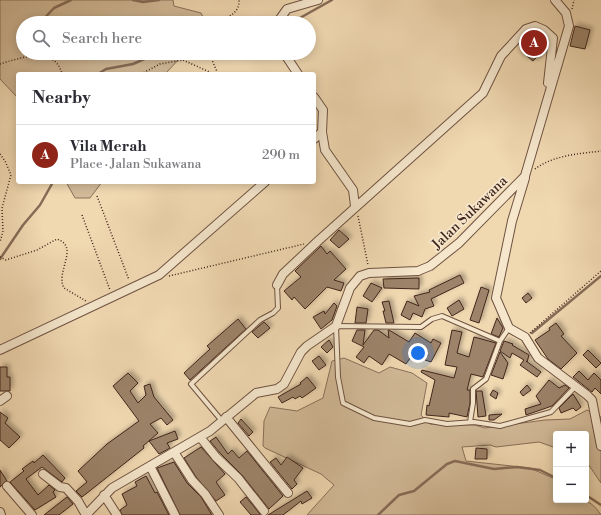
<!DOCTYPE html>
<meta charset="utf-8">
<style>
body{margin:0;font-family:"Libre Bodoni",serif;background:#f7f7f7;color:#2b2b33}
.controls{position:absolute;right:12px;bottom:12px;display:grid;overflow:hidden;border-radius:4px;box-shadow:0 2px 10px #0003}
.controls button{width:36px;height:36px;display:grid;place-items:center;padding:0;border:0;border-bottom:1px solid #e1e1e2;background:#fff;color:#2b2b33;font:20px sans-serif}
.you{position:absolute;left:418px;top:353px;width:14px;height:14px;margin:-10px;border:3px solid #fff;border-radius:50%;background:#1a73e8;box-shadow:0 0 0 6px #1a73e833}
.badge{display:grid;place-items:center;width:26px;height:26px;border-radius:50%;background:#8f2418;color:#fff;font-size:13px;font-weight:700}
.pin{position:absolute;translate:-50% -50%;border:2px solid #fff;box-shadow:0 1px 4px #0006}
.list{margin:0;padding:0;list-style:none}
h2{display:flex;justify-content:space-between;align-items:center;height:52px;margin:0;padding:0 16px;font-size:17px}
h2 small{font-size:13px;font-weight:400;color:#7c7c81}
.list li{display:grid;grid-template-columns:26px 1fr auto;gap:12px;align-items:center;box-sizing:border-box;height:60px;padding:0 16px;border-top:1px solid #e1e1e2}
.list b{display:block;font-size:15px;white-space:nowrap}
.list p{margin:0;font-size:13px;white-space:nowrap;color:#7c7c81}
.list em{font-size:13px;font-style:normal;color:#7c7c81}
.icon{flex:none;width:22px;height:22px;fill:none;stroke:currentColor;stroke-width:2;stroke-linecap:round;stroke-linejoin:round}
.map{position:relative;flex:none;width:601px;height:515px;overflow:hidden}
.search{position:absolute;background:#fff;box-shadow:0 2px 10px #0003;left:16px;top:16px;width:300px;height:44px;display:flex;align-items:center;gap:10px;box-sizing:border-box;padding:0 14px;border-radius:22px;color:#7c7c81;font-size:15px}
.panel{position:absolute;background:#fff;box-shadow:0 2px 10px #0003;left:16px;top:72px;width:300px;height:112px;border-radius:4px}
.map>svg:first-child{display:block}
.green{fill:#d2ba98;stroke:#8a705a}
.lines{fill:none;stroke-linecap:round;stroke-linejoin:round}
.stream{stroke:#876c57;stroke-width:2.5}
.building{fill:#9c8369;stroke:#42261c;filter:url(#shadow)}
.service-casing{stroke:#6e5241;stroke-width:6}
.minor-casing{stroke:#6e5241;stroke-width:10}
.path{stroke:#42261c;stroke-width:1.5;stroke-dasharray:1 2;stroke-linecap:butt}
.service{stroke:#f5e6cc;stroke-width:4}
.minor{stroke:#f5e6cc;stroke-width:8}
.labels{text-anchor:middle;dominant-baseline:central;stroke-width:3.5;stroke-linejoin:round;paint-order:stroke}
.street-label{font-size:14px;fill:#42261c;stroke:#f5e6cc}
</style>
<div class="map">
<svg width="601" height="515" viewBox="0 0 601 515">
<defs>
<filter id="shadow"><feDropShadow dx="3" dy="-3" stdDeviation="2" flood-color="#0004"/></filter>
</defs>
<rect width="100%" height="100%" fill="#f0d8b1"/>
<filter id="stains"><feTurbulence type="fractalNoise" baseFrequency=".005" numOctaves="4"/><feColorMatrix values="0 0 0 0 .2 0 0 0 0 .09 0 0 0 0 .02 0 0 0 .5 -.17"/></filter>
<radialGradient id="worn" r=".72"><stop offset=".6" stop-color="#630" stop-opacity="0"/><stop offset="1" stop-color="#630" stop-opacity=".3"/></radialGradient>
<path class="green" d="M0,0H173L174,6L201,13L206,23H23V53H191L183,60L180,58L165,74H18V98L0,79Z
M66,182H102L90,198H75Z
M344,358L379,373L390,367L412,373L427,383L421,415L430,424L475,425L485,428L545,420L570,419L587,410L601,417V483L586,461V434H556V448L539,442L496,447L490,445L462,447L466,461L530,468L555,479L556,500C578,500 588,495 601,515H307L334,485L321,474L265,448L263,446L264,421L270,407L297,411L323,398L332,361Z"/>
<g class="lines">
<path class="stream" d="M133,0L143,2L159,0
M40,23L54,8L71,0
M291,23L332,0
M98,74L106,69L133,64L158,53
M0,259L23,225L40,205L53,182
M532,333L601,276
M586,495L601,505
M378,515L399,495L414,491L447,464L455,461L494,469L517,467L540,470L556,478"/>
</g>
<path class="building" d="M575,26L590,30L585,49L570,46Z
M534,32L547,44L546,47L533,61L527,56L532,51L522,42L529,34Z
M339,230L349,239L339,248L330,240Z
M321,246L327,254L330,251L346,269L334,280L344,283L341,291L327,287L305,309L294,297L292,300L284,291L301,277L295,271Z
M460,275L464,283L431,299L434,306L425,309L422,317L413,313L410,320L401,315L407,301L419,306L414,296L430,292L429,290Z
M419,278V289L384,288L383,279Z
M371,283L382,288L372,302L363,296Z
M481,287L489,290L479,323L470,320Z
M528,293L532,298L526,303L522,298Z
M459,300L464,309L452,316L447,308Z
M389,301L394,323H386L383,311H385L382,302Z
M334,303L337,306L332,320L321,329L313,317L324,311L325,314Z
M357,307L368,309L366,323H355Z
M497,318L503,328L499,337L491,334Z
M238,319L246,329L190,380L184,373L210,349L207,346Z
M264,322L270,328L258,338L252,332Z
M556,323L564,334L561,336L577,353L561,369L548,359L535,340L550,330L549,328Z
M357,330H365L363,345L374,330H378L389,338L388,330H389L409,342L415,333L431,343L433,339L441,343L431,362L425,360L428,355L416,349L406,364L389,354L382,365L369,356L364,363L356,357L364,347L352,341Z
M452,330L462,332L457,353L469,357L474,337L496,343L483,377L471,374L467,390H470V403L467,417L449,413V417L426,415L427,405L429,406L435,380L421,372L422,370L454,378L457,367L445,365Z
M329,340L333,347L327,353L321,347Z
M504,341L513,344L512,345L529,355L527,362L526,361L541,372L537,377L520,365L524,360L512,353L510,358L500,351Z
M588,350L601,363L596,368L583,355Z
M500,352L508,363L503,379L491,375Z
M319,356L326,365L319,370L312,361Z
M0,367H7V377H10V391H0Z
M579,371L588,380L594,373L601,380V394L595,388L592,392L573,377Z
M128,373L138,383L130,391L138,403L146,395L144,386L150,384L154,397L173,420L167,425L161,418L150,424L158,433L143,446L144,448L82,497L76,491L87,482L78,471L107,444L139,421L113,386Z
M307,377L316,388L302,398L300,396L295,399L293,397L282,403L278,397L301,384L300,383Z
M549,380L559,388L565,385L569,388L552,406L526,415L525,409L541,404L536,396Z
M527,385L531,390L523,396L520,392Z
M493,390L498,393L496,399L490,395Z
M476,391H482L486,416L478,417Z
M573,394L581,407L576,411L573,408L561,413L559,408Z
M0,412L8,418L5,423L20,437L9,448L0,440Z
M502,414L494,420H489V415Z
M241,419L253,432L249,436L238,423Z
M175,431L178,439L167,443L170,448L159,454L149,441Z
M216,437L228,454L232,450L239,458L247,451L283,496L269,509L242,475L220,453L210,441Z
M201,447L225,474L216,482L225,495L216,501L196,477L184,458Z
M476,448L487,449V459H475Z
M43,455L65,478L62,482L42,467L26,479L38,495L49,485L55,490L53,492L56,497L35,510L10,482L24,471L22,469L33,461L34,463Z
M287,457L303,468L294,480L297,484L292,489L270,462L276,458L281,465Z
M174,462L187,483L201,497L212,515H180L157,468Z
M0,470L7,481L0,487Z
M146,476L155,493L157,492L169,515H122L120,510L127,505L122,494L137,486L135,482Z
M307,491L312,498L302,504L301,501L283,515H268Z
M67,497L73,504L59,515H44Z
M246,497L260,514V515H251L240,502Z"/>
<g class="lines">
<defs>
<path id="service" d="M509,328L500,341L442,316L432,319L421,327L336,326L338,377L343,403L374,418L410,424L425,420L447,424L474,422L500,426L551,412L576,386
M222,421L191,384L260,320L273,313L278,308L277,285
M470,422L473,403V389L486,379L500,341"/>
<path id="minor" d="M277,23L287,9L318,0
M284,53L298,74
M314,97L323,110L322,132L325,150L353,190L355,206
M314,139L322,132
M525,178L512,221L496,298L509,328L525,337L538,358L587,395L592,400L601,446
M277,285L283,274L318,241L483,93L501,56L526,29L535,26L544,30L553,38L548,83
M0,350L159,275L265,182
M0,401L7,396
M226,417L288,493
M200,437L216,457L238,478L264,511
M174,452L192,480L205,494L219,515
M150,466L175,515
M43,474L60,487L66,488L78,501L86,515
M7,486L32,515
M104,495L117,515
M0,512L1,515
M86,515L112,488L210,431L256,393L277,389L284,384L301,352L307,346L336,326L350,288L360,276L369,273L418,271L430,266L459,243L525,176L569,26L566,13L555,0"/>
</defs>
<use href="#service" class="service-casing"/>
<use href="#minor" class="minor-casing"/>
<path class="path" d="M572,9L574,0
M207,23C221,21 240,16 239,0
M209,53L218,74
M0,64C20,58 55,45 62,74
M141,74L160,64L183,60L214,74
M0,154L5,161L11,175L2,208L3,231L0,242
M535,169C554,155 578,154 601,151
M97,196L129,280
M82,215L110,290
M358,216L368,265
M0,257L6,260L37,250L57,239C80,247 55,272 64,288L86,301
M169,276L304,244
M530,333L601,271"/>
<use href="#service" class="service"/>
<use href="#minor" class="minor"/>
</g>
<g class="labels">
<g class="street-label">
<text transform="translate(470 213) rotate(-44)">Jalan Sukawana</text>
</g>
</g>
<rect width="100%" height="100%" filter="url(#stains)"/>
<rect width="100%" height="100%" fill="url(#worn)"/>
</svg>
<div class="controls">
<button>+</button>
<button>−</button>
</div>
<div class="you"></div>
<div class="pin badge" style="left:534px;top:43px">A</div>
<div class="search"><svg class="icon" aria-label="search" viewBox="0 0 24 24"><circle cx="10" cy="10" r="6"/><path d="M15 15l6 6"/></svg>Search here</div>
<section class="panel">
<h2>Nearby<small></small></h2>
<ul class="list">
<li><span class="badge">A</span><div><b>Vila Merah</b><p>Place · Jalan Sukawana</p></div><em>290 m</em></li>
</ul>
</section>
</div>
